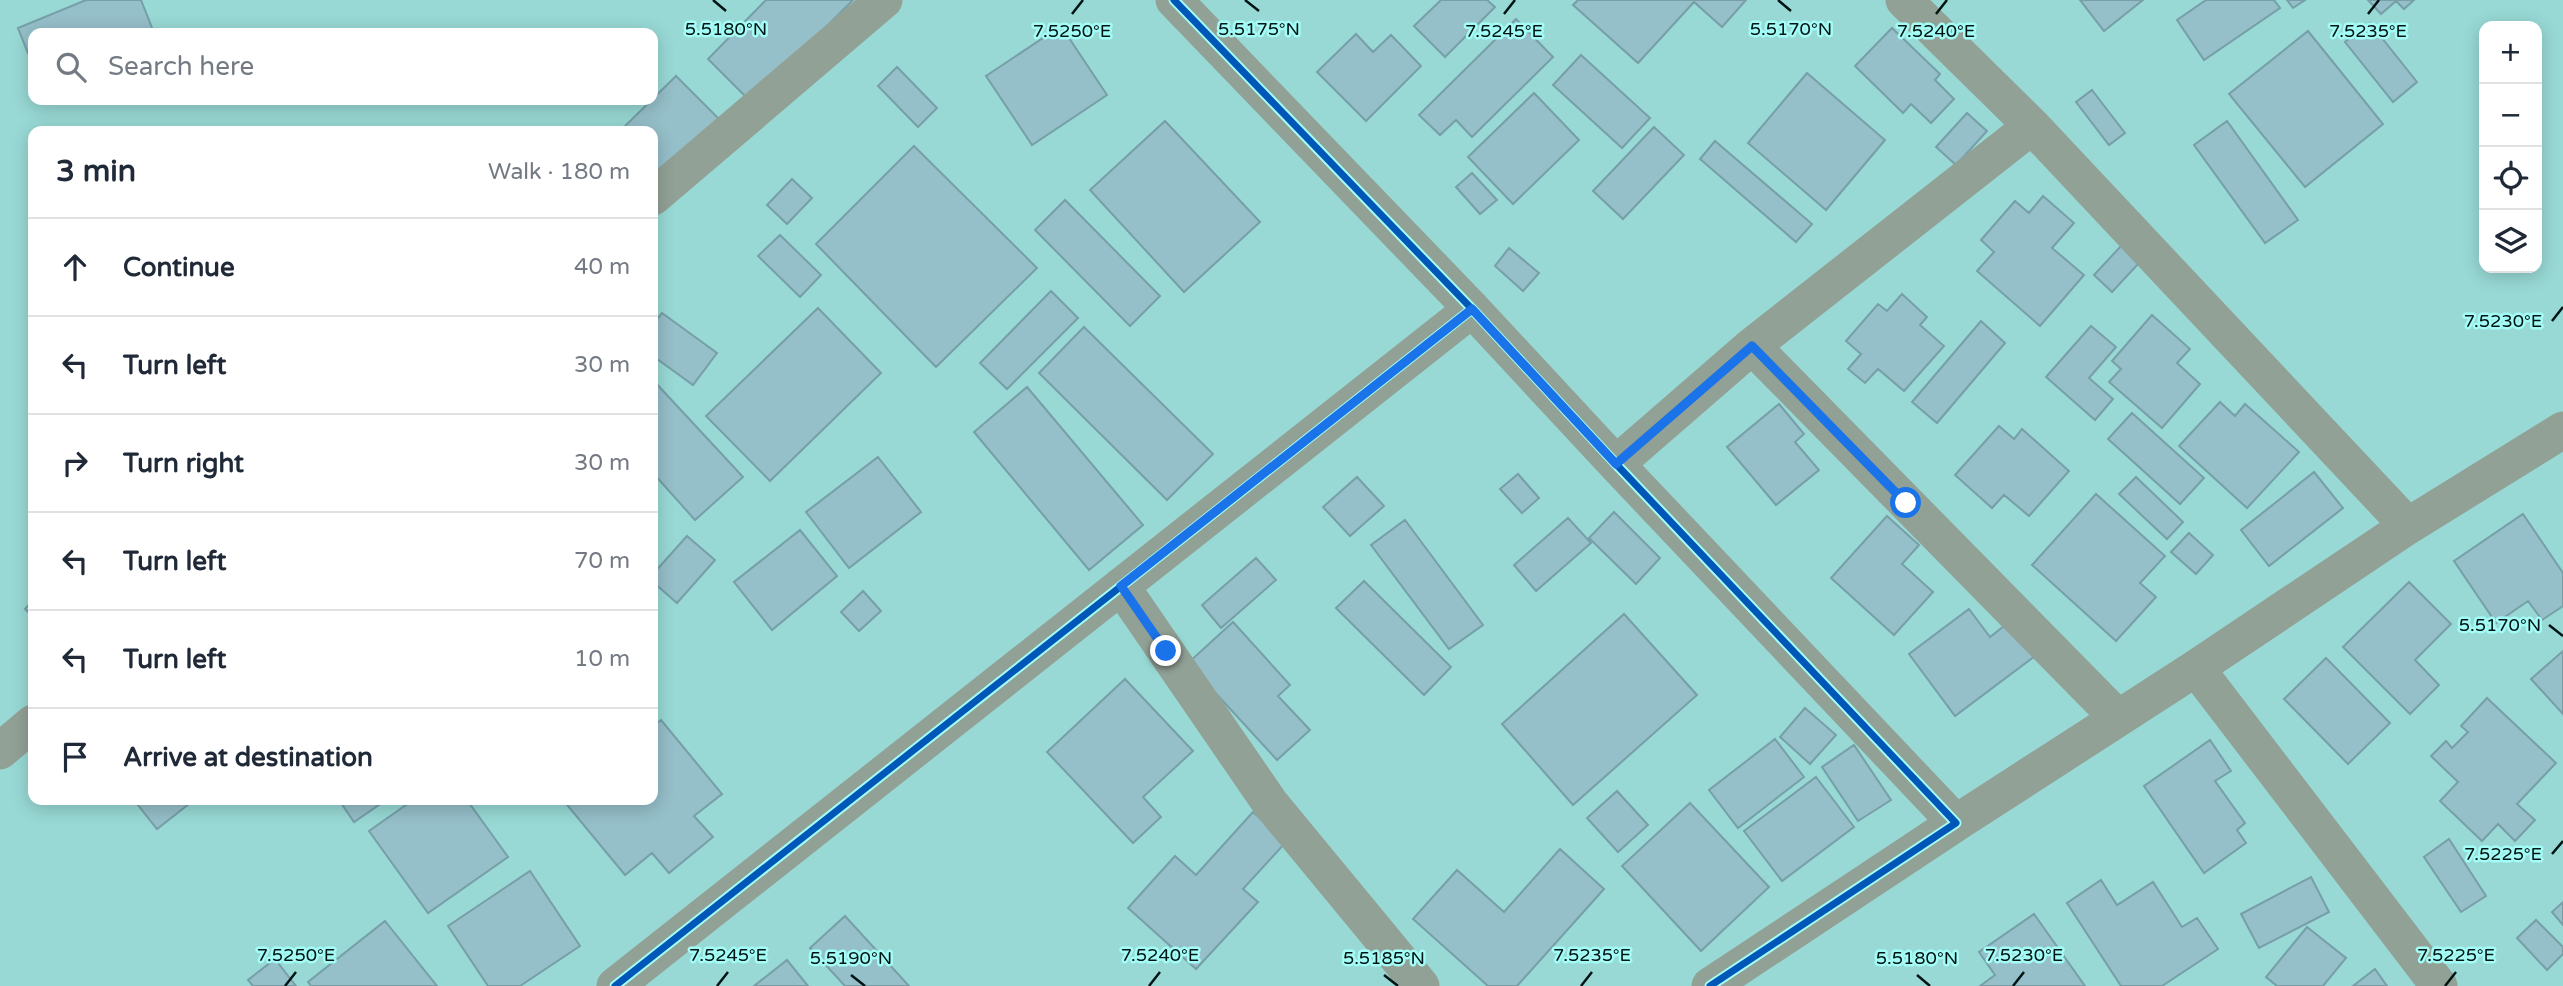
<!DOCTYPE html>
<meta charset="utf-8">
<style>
body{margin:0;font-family:"Varela Round",sans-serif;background:#f2f2f3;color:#1f2937}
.controls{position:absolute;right:21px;top:21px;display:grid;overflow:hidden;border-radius:14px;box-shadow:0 4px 18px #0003}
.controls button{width:63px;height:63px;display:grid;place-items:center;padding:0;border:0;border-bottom:2px solid #e0e1e3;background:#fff;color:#1f2937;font:35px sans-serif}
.stop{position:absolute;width:21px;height:21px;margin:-16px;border:5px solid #1a73e8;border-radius:50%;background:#fff}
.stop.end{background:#1a73e8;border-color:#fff;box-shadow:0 2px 7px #0008}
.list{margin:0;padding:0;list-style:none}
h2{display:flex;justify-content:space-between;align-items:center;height:91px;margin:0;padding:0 28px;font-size:30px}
h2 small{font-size:23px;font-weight:400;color:#747a83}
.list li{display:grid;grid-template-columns:46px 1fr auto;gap:21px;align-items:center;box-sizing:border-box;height:98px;padding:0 28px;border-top:2px solid #e0e1e3}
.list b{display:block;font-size:26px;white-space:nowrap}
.list em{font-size:23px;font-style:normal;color:#747a83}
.icon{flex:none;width:38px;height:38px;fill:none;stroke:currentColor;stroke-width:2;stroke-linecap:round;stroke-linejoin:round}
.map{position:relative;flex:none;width:2563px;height:986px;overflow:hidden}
.search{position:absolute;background:#fff;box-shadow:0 4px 18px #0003;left:28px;top:28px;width:630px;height:77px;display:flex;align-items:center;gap:18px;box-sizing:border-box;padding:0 24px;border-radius:14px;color:#747a83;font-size:26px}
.panel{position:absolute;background:#fff;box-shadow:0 4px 18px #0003;left:28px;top:126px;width:630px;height:679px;border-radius:14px}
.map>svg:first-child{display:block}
.building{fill:#95bfc9;stroke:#769fa8;stroke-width:2}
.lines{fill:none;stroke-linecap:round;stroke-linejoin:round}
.minor{stroke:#92a196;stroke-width:37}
.cycleway-casing{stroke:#a3fdf6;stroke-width:11}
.cycleway{stroke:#0057b8;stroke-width:7}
.route{stroke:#1a73e8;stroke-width:9}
.ticks{fill:none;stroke:#001413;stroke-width:2.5}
.ticks-label{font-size:18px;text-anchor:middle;fill:#001413;stroke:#a3fdf6;stroke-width:5;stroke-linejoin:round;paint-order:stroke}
</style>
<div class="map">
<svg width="2563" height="986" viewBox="0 0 2563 986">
<rect width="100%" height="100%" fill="#98d9d5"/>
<path class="building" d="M86,0H141L154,33H33V66L18,28Z
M766,0H853L751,102L708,59Z
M1441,0H1487L1495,7L1445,57L1414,26Z
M1578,0H1746L1722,27L1694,2L1638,63L1573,5Z
M2080,0H2143L2104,31Z
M2206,0H2274L2280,8L2204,60L2177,20Z
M2287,0H2305L2293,8Z
M2368,0H2414L2404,9L2396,1L2381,14Z
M1516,19L1553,57L1472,137L1456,120L1440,135L1419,115Z
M2370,23L2417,82L2393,102L2345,42Z
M1061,26L1107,95L1032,145L986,76Z
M1892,28L1940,74L1935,80L1954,99L1931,123L1911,104L1903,113L1855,66Z
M2308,31L2383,124L2305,187L2229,94Z
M1356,34L1373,52L1391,35L1421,66L1366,121L1317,72Z
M1581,55L1650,118L1622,148L1553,85Z
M897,67L937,108L918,127L878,86Z
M1807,73L1885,140L1826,210L1748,143Z
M676,76L719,119L653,185V131H620Z
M2092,90L2125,133L2109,145L2076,102Z
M1534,93L1579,140L1513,204L1468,157Z
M1967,113L1987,131L1956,165L1936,147Z
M1165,121L1260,222L1184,292L1090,190Z
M2227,121L2298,220L2265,243L2194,145Z
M1654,127L1684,155L1623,219L1593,191Z
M1715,141L1812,224L1796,242L1700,159Z
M914,146L1037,268L936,367L816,244Z
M1472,173L1497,200L1480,214L1456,187Z
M792,179L812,198L787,224L767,205Z
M2043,196L2074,223L2052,248L2084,275L2040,326L1977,271L1994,252L1981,240L2015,201L2029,213Z
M1065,200L1160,296L1130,326L1035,230Z
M780,235L821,275L800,297L758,256Z
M2121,246L2139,263L2112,292L2094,275Z
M1509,248L1539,273L1523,291L1495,266Z
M1051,291L1078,318L1007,389L980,363Z
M1902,294L1927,317L1920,325L1944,346L1904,391L1878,369L1865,383L1848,369L1861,354L1846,341L1878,304L1887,311Z
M818,308L881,373L770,481L706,416Z
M662,313L717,353L693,385L653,356V325Z
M2152,315L2190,349L2177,363L2200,384L2162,428L2109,382L2121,369L2112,361Z
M1981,321L2005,343L1937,423L1912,402Z
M2091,326L2116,347L2089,378L2113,399L2095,420L2046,377Z
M1084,327L1213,454L1167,500L1039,373Z
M653,380L743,477L695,520L653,473Z
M1027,387L1143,525L1089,570L974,432Z
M2220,402L2235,416L2245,404L2299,452L2247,508L2179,446Z
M1779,404L1804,434L1795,442L1819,470L1776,505L1727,447Z
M2132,413L2204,478L2180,504L2108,439Z
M1999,426L2014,439L2022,429L2069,471L2029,516L2004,495L1992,508L1955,475Z
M878,457L921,512L849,568L806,512Z
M2314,472L2343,508L2269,566L2241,530Z
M1518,474L1539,498L1522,513L1500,489Z
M1357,477L1384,506L1350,536L1323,507Z
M2136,477L2183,522L2167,539L2119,494Z
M2096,494L2165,556L2140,583L2156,597L2116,641L2032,565Z
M1614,512L1660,558L1636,584L1589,538Z
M2523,514L2563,573V606L2542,620L2528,601L2496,623L2454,561Z
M1887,516L1919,545L1902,564L1933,592L1894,635L1831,578Z
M1568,518L1591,543L1536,591L1514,565Z
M1405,520L1483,625L1449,649L1371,545Z
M800,530L837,576L772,630L734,582Z
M2189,533L2213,555L2196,574L2171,552Z
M687,536L715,560L677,603L653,582V574Z
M1256,558L1276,580L1221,628L1202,605Z
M1364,581L1451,667L1424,695L1336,608Z
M2409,582L2451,624L2415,660L2439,685L2410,714L2343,647Z
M863,591L881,611L859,631L841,612Z
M33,600V617L25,609Z
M1969,609L1990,637L2009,622L2035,656L1955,716L1909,654Z
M1624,614L1697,695L1573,805L1502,724Z
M1233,622L1290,685L1278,696L1310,730L1277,760L1188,663Z
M2563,651V714L2531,679Z
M2326,658L2390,723L2348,764L2284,699Z
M1125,679L1193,751L1143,797L1161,817L1133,843L1047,752Z
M2487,698L2556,763L2517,804L2535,820L2515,841L2498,824L2482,841L2440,801L2458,782L2431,756L2446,741L2452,748L2468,732L2461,726Z
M1805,708L1836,735L1810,764L1780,737Z
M661,720L722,794L694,816L713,837L669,873L652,853L625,875L563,800H653V726Z
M1775,739L1804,777L1738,828L1709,790Z
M2210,740L2231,771L2215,781L2245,823L2237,830L2246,843L2204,873L2144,786Z
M1854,745L1891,800L1858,821L1822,767Z
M1816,777L1854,827L1782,881L1744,831Z
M1617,791L1648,825L1618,852L1587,818Z
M134,800H194L157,829Z
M339,800H386L354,822Z
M413,800H467L508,857L428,913L369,831Z
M1690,803L1769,887L1701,951L1622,866Z
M1253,812L1286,842L1243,889L1258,902L1196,969L1128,908L1175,856L1196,875Z
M2449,839L2486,896L2461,912L2424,857Z
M1560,849L1604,889L1517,986H1488L1413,919L1457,870L1504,912Z
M530,871L580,946L520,986H488L448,926Z
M2311,877L2329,912L2259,948L2241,914Z
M2101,880L2117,905L2153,882L2182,927L2197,918L2218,949L2162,986H2121L2067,903Z
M2563,902V925L2552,912Z
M2034,914L2085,986H1980L1995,975L1979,952Z
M845,916L909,986H845L810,948Z
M2536,920L2563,947V954L2547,970L2517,938Z
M385,921L437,986H311L308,982Z
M2307,927L2346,958L2323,986H2277L2266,977Z
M275,959L296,986H253L248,980Z
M787,960L808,986H754Z
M2375,969L2387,986H2353Z"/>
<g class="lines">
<path class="minor" d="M1174,0L1472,309L1616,464L1956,823L1710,986
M1904,0L2032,126L2408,526
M653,197L884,0
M1752,346L2118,718
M1616,464L1752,346L2032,126
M1121,586L1270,803L1421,986
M2196,668L2439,986
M0,751L33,723
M1956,823L2196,668L2408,526L2563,430
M615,986L1472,309"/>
<defs>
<path id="cycleway" d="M1174,0L1472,309L1616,464L1956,823L1710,986
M615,986L1472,309"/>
</defs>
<use href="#cycleway" class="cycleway-casing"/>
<use href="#cycleway" class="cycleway"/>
</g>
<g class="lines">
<path class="route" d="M1166,651L1121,586L1472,309L1616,464L1752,346L1906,503"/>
</g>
<path class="ticks" d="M713,0L726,11M1245,0L1259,11M1778,0L1791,11M1072,14L1083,0M1504,14L1515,0M1936,14L1947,0M2368,14L2379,0M2552,321L2563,307M2549,625L2563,636M2552,854L2563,841M851,975L865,986M1384,975L1398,986M1917,975L1930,986M285,986L296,972M717,986L728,972M1149,986L1160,972M1581,986L1592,972M2013,986L2024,972M2445,986L2456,972"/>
<g class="ticks-label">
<text x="726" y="35">5.5180°N</text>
<text x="1259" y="35">5.5175°N</text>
<text x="1791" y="35">5.5170°N</text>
<text x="1072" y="37">7.5250°E</text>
<text x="1504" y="37">7.5245°E</text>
<text x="1936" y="37">7.5240°E</text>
<text x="2368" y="37">7.5235°E</text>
<text x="2503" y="327">7.5230°E</text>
<text x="2500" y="631">5.5170°N</text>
<text x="2503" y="860">7.5225°E</text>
<text x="296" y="961">7.5250°E</text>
<text x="728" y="961">7.5245°E</text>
<text x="1160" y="961">7.5240°E</text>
<text x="1592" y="961">7.5235°E</text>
<text x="2024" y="961">7.5230°E</text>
<text x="2456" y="961">7.5225°E</text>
<text x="851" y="964">5.5190°N</text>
<text x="1384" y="964">5.5185°N</text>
<text x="1917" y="964">5.5180°N</text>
</g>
</svg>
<div class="controls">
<button>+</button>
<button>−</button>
<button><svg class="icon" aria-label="locate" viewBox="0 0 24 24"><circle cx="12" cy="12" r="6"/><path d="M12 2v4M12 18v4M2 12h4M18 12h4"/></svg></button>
<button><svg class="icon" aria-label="layers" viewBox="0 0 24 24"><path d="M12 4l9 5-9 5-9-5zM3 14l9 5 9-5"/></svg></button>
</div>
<div class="stop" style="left:1906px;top:503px"></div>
<div class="stop end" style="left:1166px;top:651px"></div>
<div class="search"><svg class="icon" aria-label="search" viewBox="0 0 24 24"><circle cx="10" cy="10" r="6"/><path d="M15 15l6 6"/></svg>Search here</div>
<section class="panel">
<h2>3 min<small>Walk · 180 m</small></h2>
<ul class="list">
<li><svg class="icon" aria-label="ahead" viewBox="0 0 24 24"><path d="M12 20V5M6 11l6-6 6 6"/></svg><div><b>Continue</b></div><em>40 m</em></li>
<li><svg class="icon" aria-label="left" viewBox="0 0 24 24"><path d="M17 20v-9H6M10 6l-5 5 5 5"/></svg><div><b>Turn left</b></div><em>30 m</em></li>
<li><svg class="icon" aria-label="right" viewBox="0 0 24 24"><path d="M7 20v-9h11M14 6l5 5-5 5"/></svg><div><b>Turn right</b></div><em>30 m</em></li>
<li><svg class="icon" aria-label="left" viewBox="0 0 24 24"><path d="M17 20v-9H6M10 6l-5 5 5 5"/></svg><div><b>Turn left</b></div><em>70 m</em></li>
<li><svg class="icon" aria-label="left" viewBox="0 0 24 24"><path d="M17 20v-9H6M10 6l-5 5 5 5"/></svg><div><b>Turn left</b></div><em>10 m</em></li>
<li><svg class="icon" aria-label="arrive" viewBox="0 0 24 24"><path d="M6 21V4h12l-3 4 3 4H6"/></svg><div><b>Arrive at destination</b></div></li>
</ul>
</section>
</div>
